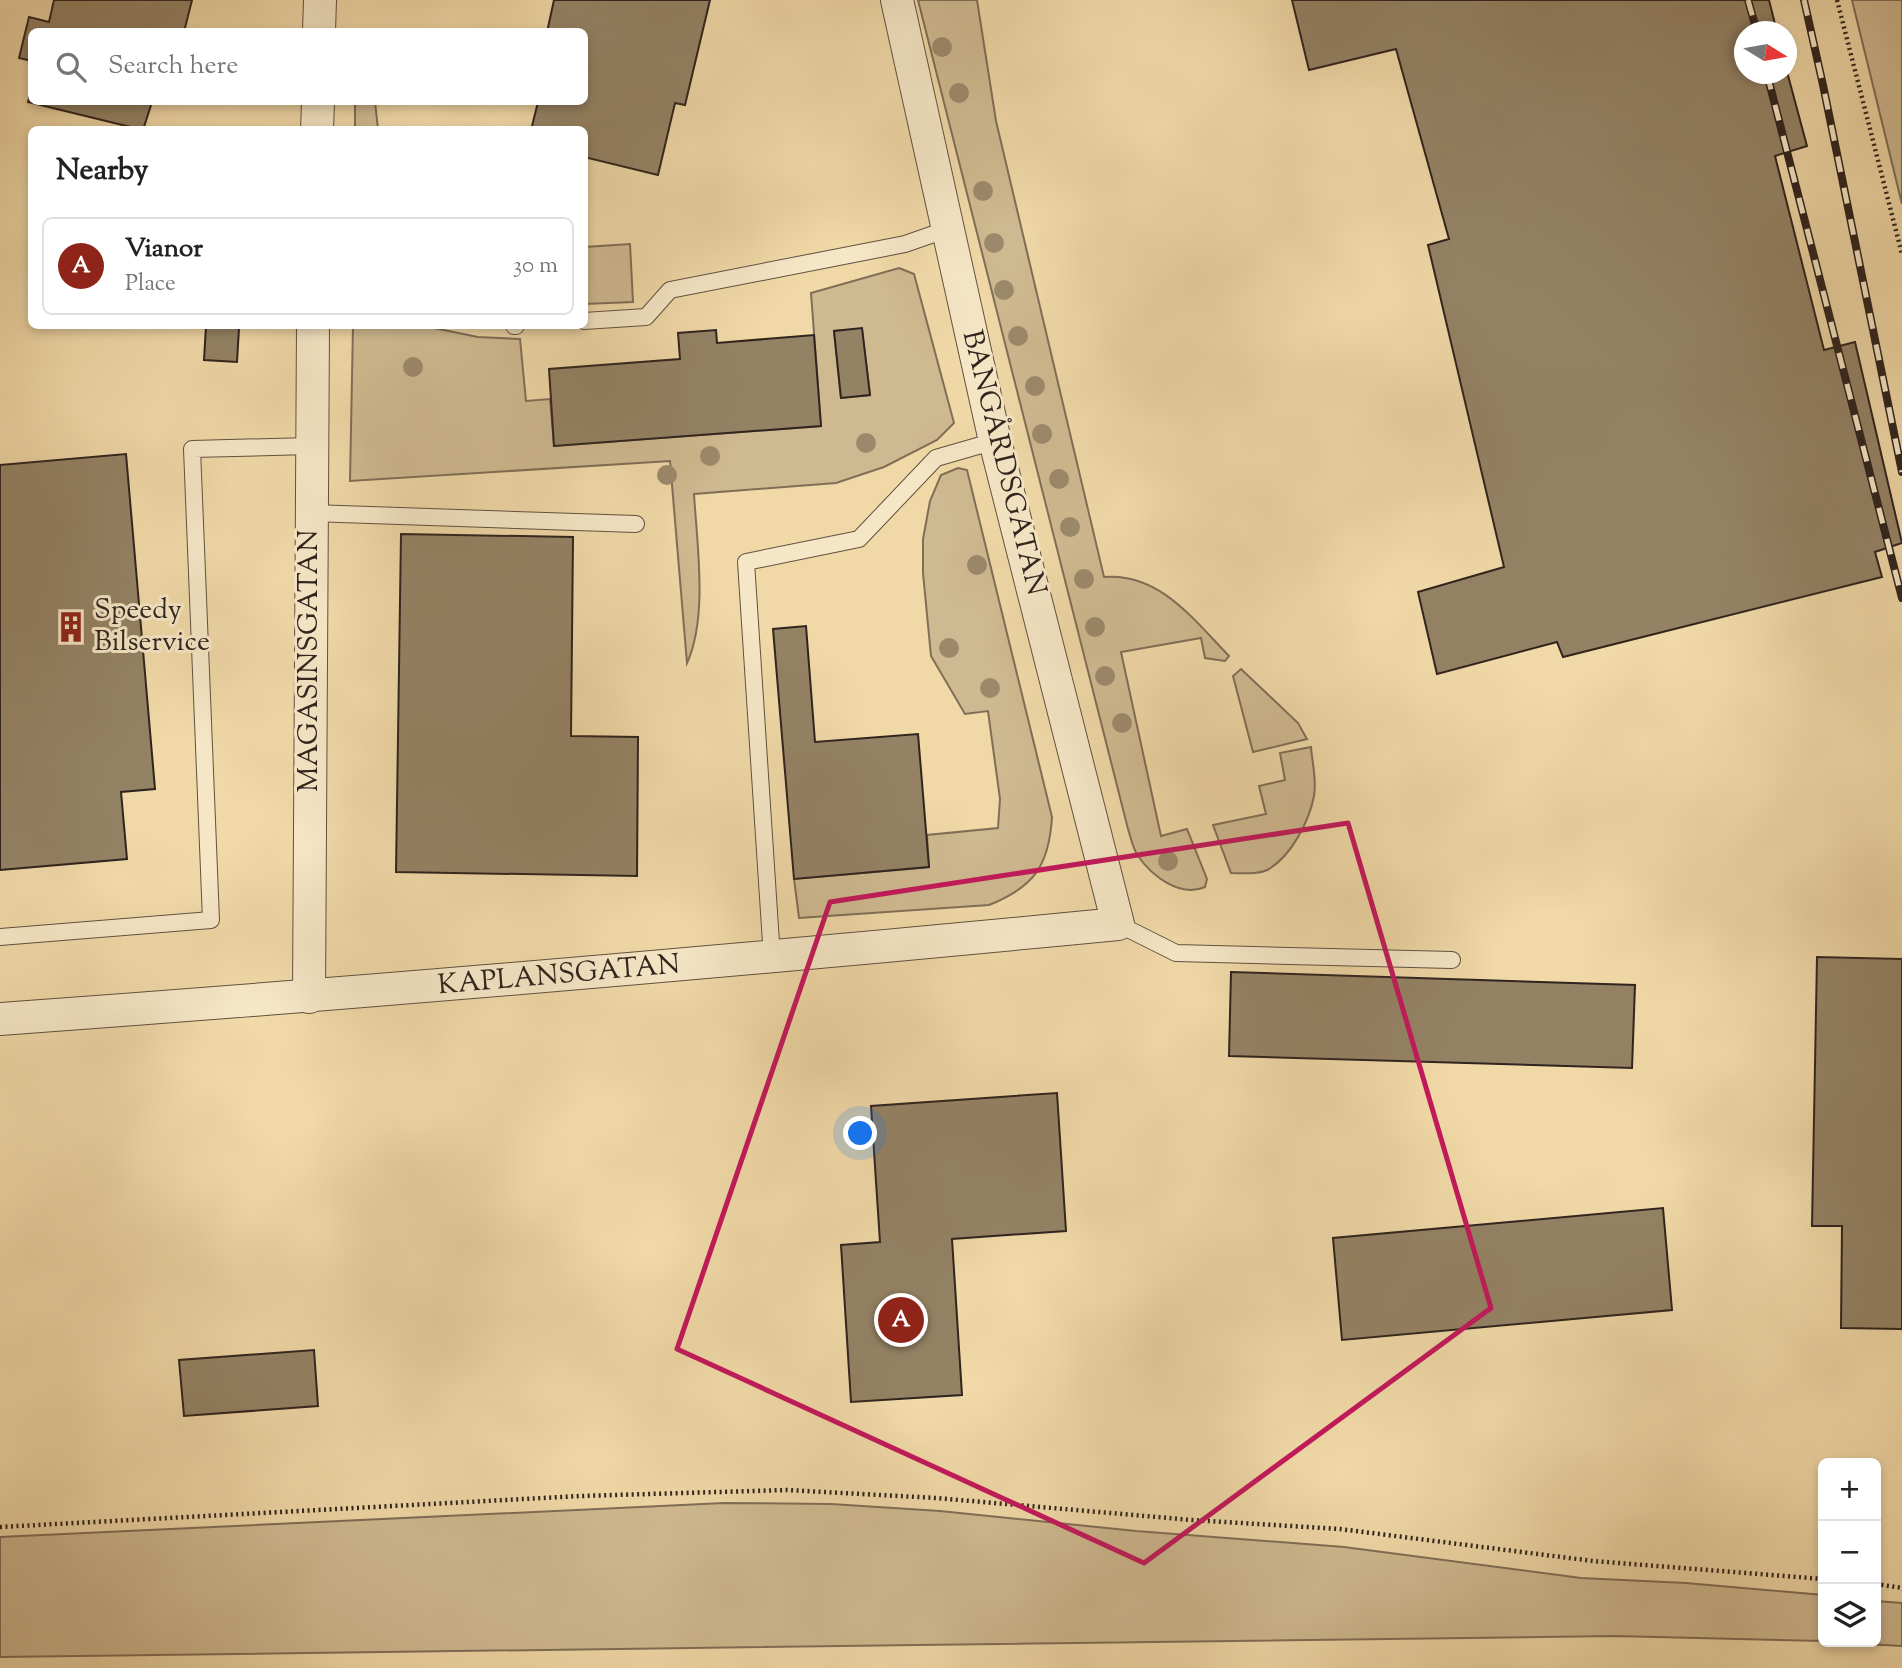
<!DOCTYPE html>
<meta charset="utf-8">
<style>
body{margin:0;font-family:"Sorts Mill Goudy",serif;background:#f2f2f2;color:#222}
.controls{position:absolute;right:21px;bottom:21px;display:grid;overflow:hidden;border-radius:10px;box-shadow:0 4px 10px #0003}
.controls button{width:63px;height:63px;display:grid;place-items:center;padding:0;border:0;border-bottom:2px solid #e0e0e0;background:#fff;color:#222;font:35px sans-serif}
.compass{position:absolute;left:1734px;top:21px;width:63px;height:63px;border-radius:50%;background:#fff;box-shadow:0 4px 10px #0003;rotate:101deg}
.you{position:absolute;left:861px;top:1134px;width:24px;height:24px;margin:-18px;border:5px solid #fff;border-radius:50%;background:#1a73e8;box-shadow:0 0 0 10px #1a73e833}
.badge{display:grid;place-items:center;width:46px;height:46px;border-radius:50%;background:#8f2418;color:#fff;font-size:23px;font-weight:700}
.pin{position:absolute;translate:-50% -50%;border:4px solid #fff;box-shadow:0 2px 7px #0006}
.list{margin:0;padding:0;list-style:none}
h2{display:flex;justify-content:space-between;align-items:center;height:91px;margin:0;padding:0 28px;font-size:30px}
h2 small{font-size:23px;font-weight:400;color:#767676}
.list li{display:grid;grid-template-columns:46px 1fr auto;gap:21px;align-items:center;box-sizing:border-box;height:98px;margin:0 14px 14px;padding:0 14px;border:2px solid #e0e0e0;border-radius:10px}
.list b{display:block;font-size:26px;white-space:nowrap}
.list p{margin:0;font-size:23px;white-space:nowrap;color:#767676}
.list em{font-size:23px;font-style:normal;color:#767676}
.icon{flex:none;width:38px;height:38px;fill:none;stroke:currentColor;stroke-width:2;stroke-linecap:round;stroke-linejoin:round}
.map{position:relative;flex:none;width:1902px;height:1668px;overflow:hidden}
.search{position:absolute;background:#fff;box-shadow:0 4px 10px #0003;left:28px;top:28px;width:560px;height:77px;display:flex;align-items:center;gap:18px;box-sizing:border-box;padding:0 24px;border-radius:10px;color:#767676;font-size:26px}
.panel{position:absolute;background:#fff;box-shadow:0 4px 10px #0003;left:28px;top:126px;width:560px;height:203px;border-radius:10px}
.map>svg:first-child{display:block}
.green{fill:#cfb990;stroke:#806e57;stroke-width:2;fill-rule:evenodd}
.building{fill:#948265;stroke:#30241e;stroke-width:2}
.lines{fill:none;stroke-linecap:round;stroke-linejoin:round}
.service-casing{stroke:#605140;stroke-width:18}
.minor-casing{stroke:#605140;stroke-width:34}
.path{stroke:#30241e;stroke-width:4.5;stroke-dasharray:2 3.5;stroke-linecap:butt}
.service{stroke:#f5e6c6;stroke-width:16}
.minor{stroke:#f5e6c6;stroke-width:32}
.rail-casing{stroke:#30241e;stroke-width:8}
.rail{stroke:#f5e6c6;stroke-width:5;stroke-dasharray:16;stroke-linecap:butt}
.tree{fill:#9c896b}
.marked{fill:none;stroke:#c2185b;stroke-width:5;stroke-linejoin:round}
.labels{text-anchor:middle;dominant-baseline:central;stroke-width:6;stroke-linejoin:round;paint-order:stroke}
.street-label{font-size:28px;fill:#30241e;stroke:#f5e6c6}
.poi-label{font-size:28px;fill:#30241e;stroke:#f5e6c6;text-anchor:start}
</style>
<div class="map">
<svg width="1902" height="1668" viewBox="0 0 1902 1668">
<rect width="100%" height="100%" fill="#f0d8a7"/>
<filter id="stains"><feTurbulence type="fractalNoise" baseFrequency=".00286" numOctaves="4"/><feColorMatrix values="0 0 0 0 .2 0 0 0 0 .09 0 0 0 0 .02 0 0 0 .5 -.17"/></filter>
<radialGradient id="worn" r=".72"><stop offset=".6" stop-color="#630" stop-opacity="0"/><stop offset="1" stop-color="#630" stop-opacity=".3"/></radialGradient>
<path class="green" d="M918,0H977L996,121L1104,577C1159,572 1194,620 1229,656L1225,661L1205,658L1201,638L1121,652L1161,836L1187,829L1207,879L1205,887C1180,898 1152,876 1138,856C1133,849 1131,838 1128,829Z
M1852,0H1902V204Z
M355,102H375L378,129H355Z
M630,244L633,302L585,304V247Z
M899,268L914,274L954,423L937,440L884,467L836,483L694,494C697,544 708,617 687,663L670,461L350,481L353,326H424L478,337L520,339L526,401L550,399L554,446L821,426L811,293ZM862,329L870,395L841,398L834,331Z
M958,468L967,470L1052,817C1049,866 1034,887 989,905L799,918L794,879L929,867L927,835L998,828L1000,799L988,711L965,714L931,656L923,573V539L930,501L941,475Z
M1241,669L1298,723L1307,739L1253,752L1233,676Z
M1311,747C1312,762 1317,780 1314,796C1309,821 1292,855 1269,869C1258,875 1244,873 1231,873L1213,825L1266,814L1259,786L1285,780L1280,753Z
M724,1503L831,1504L940,1511L1136,1531L1344,1547L1581,1578L1686,1583L1823,1595V1641L1614,1636L0,1657V1537Z
M1876,1601L1902,1603V1646L1828,1642H1876Z"/>
<path class="building" d="M54,0H192L184,32H32V61L19,58L29,17L49,22Z
M554,0H710L685,105L675,103L658,175L584,157V130H531L538,102H584V32H547Z
M1292,0H1769L1777,32H1744V74H1786V68L1807,146L1775,156L1824,350L1855,342L1902,543L1875,552L1882,577L1563,657L1557,642L1437,674L1418,592L1504,567L1428,245L1449,239L1396,49L1309,70Z
M32,87V102H152L143,130L28,102Z
M206,326L239,328L237,362L204,360Z
M862,328L870,395L841,398L834,331Z
M716,330L717,343L814,335L821,426L554,446L549,369L680,359L678,333Z
M126,454L155,789L121,792L127,859L0,870V465Z
M401,534L573,537L571,736L638,737L637,876L396,872Z
M806,626L815,742L918,734L929,867L794,879L773,629Z
M1817,957L1902,959V1329L1841,1328L1842,1226H1812Z
M1231,972L1635,985L1632,1068L1229,1056Z
M1057,1093L1066,1231L952,1239L962,1395L851,1402L841,1245L880,1242L871,1106Z
M1663,1208L1672,1310L1342,1340L1333,1238Z
M314,1350L318,1406L184,1416L179,1360Z"/>
<g class="lines">
<defs>
<path id="service" d="M584,321L646,317L670,290L905,244L948,229
M514,326H516
M311,513L636,524
M1118,924L1176,953L1452,960
M0,937L211,920L192,449L310,446
M772,958L746,562L859,539L936,458L995,441"/>
<path id="minor" d="M319,32L320,0
M317,130L318,102
M309,997L313,326
M0,1019C373,992 746,960 1118,924L995,441L897,0"/>
</defs>
<use href="#service" class="service-casing"/>
<use href="#minor" class="minor-casing"/>
<path class="path" d="M1837,0L1902,254
M0,1527L580,1496L787,1490L936,1498L1192,1520L1340,1529L1593,1561L1823,1579
M1876,1584L1902,1588"/>
<use href="#service" class="service"/>
<use href="#minor" class="minor"/>
<defs>
<path id="rail" d="M1748,0L1757,32
M1804,0L1823,85L1902,472
M1767,74L1902,598"/>
</defs>
<use href="#rail" class="rail-casing"/>
<use href="#rail" class="rail"/>
</g>
<g class="tree">
<circle cx="942" cy="47" r="10"/>
<circle cx="959" cy="93" r="10"/>
<circle cx="983" cy="191" r="10"/>
<circle cx="994" cy="243" r="10"/>
<circle cx="1004" cy="290" r="10"/>
<circle cx="1018" cy="336" r="10"/>
<circle cx="413" cy="367" r="10"/>
<circle cx="1035" cy="386" r="10"/>
<circle cx="1042" cy="434" r="10"/>
<circle cx="866" cy="443" r="10"/>
<circle cx="710" cy="456" r="10"/>
<circle cx="667" cy="475" r="10"/>
<circle cx="1059" cy="479" r="10"/>
<circle cx="1070" cy="527" r="10"/>
<circle cx="977" cy="565" r="10"/>
<circle cx="1084" cy="579" r="10"/>
<circle cx="1095" cy="627" r="10"/>
<circle cx="949" cy="648" r="10"/>
<circle cx="1105" cy="676" r="10"/>
<circle cx="990" cy="688" r="10"/>
<circle cx="1122" cy="723" r="10"/>
<circle cx="1168" cy="861" r="10"/>
</g>
<path class="marked" d="M1348,823L1491,1308L1144,1563L677,1349L830,902Z"/>
<defs>
<symbol id="building-bare" viewBox="-9 -9 18 18"><path d="M-4-6H4V6H1V3H-1V6H-4ZM-2.5-4.3h1.7v1.8h-1.7ZM.8-4.3h1.7v1.8H.8ZM-2.5-1h1.7V.8h-1.7ZM.8-1h1.7V.8H.8Z" fill="#8f2418" stroke="#f5e6c6" stroke-width="2.5" paint-order="stroke"/></symbol>
</defs>
<g fill-rule="evenodd">
<use href="#building-bare" x="49" y="605" width="44" height="44"/>
</g>
<g class="labels">
<g class="street-label">
<text transform="translate(1003 463) rotate(76)">BANGÅRDSGATAN</text>
<text transform="translate(310 661) rotate(-90)">MAGASINSGATAN</text>
<text transform="translate(559 976) rotate(-5)">KAPLANSGATAN</text>
</g>
<g class="poi-label">
<text x="94" y="611">Speedy<tspan x="94" dy="32">Bilservice</tspan></text>
</g>
</g>
<rect width="100%" height="100%" filter="url(#stains)"/>
<rect width="100%" height="100%" fill="url(#worn)"/>
</svg>
<div class="controls">
<button>+</button>
<button>−</button>
<button><svg class="icon" aria-label="layers" viewBox="0 0 24 24"><path d="M12 4l9 5-9 5-9-5zM3 14l9 5 9-5"/></svg></button>
</div>
<svg class="compass" viewBox="-18 -18 36 36"><path d="M0-13l5 13h-10z" fill="#e53935"/><path d="M0 13l5-13h-10z" fill="#767676"/></svg>
<div class="you"></div>
<div class="pin badge" style="left:901px;top:1320px">A</div>
<div class="search"><svg class="icon" aria-label="search" viewBox="0 0 24 24"><circle cx="10" cy="10" r="6"/><path d="M15 15l6 6"/></svg>Search here</div>
<section class="panel">
<h2>Nearby<small></small></h2>
<ul class="list">
<li><span class="badge">A</span><div><b>Vianor</b><p>Place</p></div><em>30 m</em></li>
</ul>
</section>
</div>
